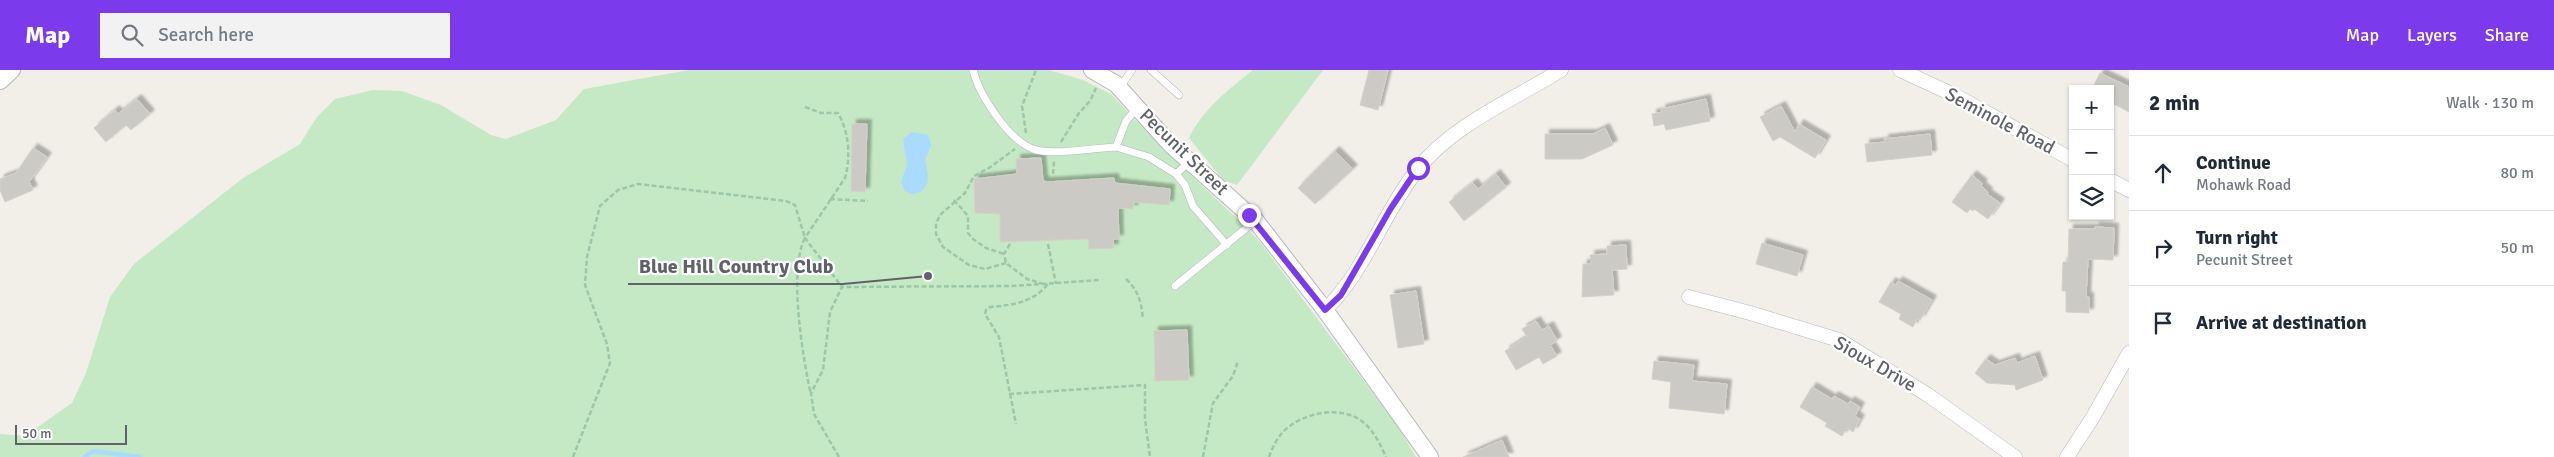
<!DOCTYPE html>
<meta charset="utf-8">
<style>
body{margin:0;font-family:Signika,sans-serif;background:#f2f2f3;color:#1f2937}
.controls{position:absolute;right:15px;top:15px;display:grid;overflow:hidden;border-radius:0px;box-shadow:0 1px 4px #0004}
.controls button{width:45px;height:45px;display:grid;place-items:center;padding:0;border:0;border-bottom:1px solid #e0e1e3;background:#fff;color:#1f2937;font:25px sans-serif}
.scale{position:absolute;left:15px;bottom:12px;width:112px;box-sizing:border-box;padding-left:5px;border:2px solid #5f6368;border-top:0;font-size:14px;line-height:18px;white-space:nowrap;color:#5f6368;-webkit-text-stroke:4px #fff;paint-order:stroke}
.stop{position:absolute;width:15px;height:15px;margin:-11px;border:4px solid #7c3aed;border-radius:50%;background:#fff}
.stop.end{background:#7c3aed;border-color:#fff;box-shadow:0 1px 5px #0008}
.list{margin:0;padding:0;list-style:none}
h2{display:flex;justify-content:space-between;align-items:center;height:65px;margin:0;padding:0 20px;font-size:21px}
h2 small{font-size:16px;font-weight:400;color:#747a83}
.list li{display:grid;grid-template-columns:32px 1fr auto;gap:15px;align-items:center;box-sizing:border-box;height:75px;padding:0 20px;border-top:1px solid #e0e1e3}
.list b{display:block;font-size:19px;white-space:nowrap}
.list p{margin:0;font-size:16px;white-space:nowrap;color:#747a83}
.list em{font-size:16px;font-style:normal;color:#747a83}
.icon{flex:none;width:28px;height:28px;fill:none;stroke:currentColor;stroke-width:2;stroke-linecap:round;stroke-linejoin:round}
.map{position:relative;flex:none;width:2129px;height:387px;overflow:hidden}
header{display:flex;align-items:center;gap:30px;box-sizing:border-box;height:70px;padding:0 25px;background:#7c3aed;color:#fff}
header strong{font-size:24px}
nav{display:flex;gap:28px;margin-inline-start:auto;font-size:18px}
.search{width:350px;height:45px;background:#f2f2f3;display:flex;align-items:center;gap:12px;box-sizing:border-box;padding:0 18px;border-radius:0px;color:#747a83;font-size:19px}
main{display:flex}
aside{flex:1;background:#fff}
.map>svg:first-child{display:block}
.green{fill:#c5e8c5}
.water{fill:#aadaff}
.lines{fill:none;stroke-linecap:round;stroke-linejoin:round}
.stream{stroke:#aadaff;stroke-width:4.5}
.building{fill:#cccac5;stroke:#d6d1c6;filter:url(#shadow)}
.service-casing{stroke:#b5b8bc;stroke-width:8}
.minor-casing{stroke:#b5b8bc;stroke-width:15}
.tertiary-casing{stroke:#b5b8bc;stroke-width:18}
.path{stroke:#9cc7a9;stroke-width:2.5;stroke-dasharray:5 2.5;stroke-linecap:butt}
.service{stroke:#fff;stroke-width:7}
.minor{stroke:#fff;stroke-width:14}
.tertiary{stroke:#fff;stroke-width:16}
.route{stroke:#7c3aed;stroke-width:6}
.labels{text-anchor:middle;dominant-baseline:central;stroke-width:4.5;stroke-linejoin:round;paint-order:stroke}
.street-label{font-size:19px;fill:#5f6368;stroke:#fff}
.leader{fill:none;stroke:#5f6368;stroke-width:2}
.callout-dot{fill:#5f6368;stroke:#fff;stroke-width:2}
.callout-label{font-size:20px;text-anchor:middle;font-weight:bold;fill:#5f6368;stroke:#fff;stroke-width:4.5;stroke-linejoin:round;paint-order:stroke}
</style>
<header>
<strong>Map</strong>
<div class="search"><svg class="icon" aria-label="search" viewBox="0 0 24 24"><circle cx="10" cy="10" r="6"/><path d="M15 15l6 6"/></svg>Search here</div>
<nav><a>Map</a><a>Layers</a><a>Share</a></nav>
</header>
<main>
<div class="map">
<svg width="2129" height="387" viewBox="0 0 2129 387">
<defs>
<filter id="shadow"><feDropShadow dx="4.5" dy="-4.5" stdDeviation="1" flood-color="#0004"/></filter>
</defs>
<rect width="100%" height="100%" fill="#f1efe8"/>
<path class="green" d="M689,0H1049L1083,10L1111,24L1162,78L1245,156L1260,172L1399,358L1416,387H0V364L25,366L72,333L86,303L110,227L134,194L243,108L300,74L317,47L335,29L373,20L402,21L441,35L491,65L506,69L556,50L584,19Z
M1253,0H1323L1237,115L1223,110L1189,68C1202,40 1229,19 1253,0Z"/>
<path class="water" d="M912,62L928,65L931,75L925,90C928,104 933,121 912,124L905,121L901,112L907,95L903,69Z"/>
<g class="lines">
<path class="stream" d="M85,387L93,381L140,387"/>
</g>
<path class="building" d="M1369,0H1388L1378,40L1360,35Z
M2100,3L2129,17V42L2110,32V19H2092Z
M137,29L150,44L131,60L126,55L106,72L94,58L115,40L118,44Z
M1706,29L1710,51L1666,60L1664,54L1654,56L1652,44L1662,42L1661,39Z
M1781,36L1795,62L1799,54L1826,70L1815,88L1780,67L1773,71L1760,47Z
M852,54H867L865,122L851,121Z
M1605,58L1613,75L1582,89H1545V64H1593Z
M1930,64L1932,85L1867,92L1865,74L1885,72L1884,69Z
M33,78L47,87L29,112L33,120L5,132L0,120V109L16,103Z
M1335,81L1353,99L1315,134L1298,118Z
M1041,88L1043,110L1046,112L1114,108L1115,113L1170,119L1169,135L1134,132L1133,139L1118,138L1119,169H1113L1114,178L1089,179L1088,169L1000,172V144L975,143L974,109L1017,104L1016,89Z
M1496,104L1506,117L1464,151L1449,132L1473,113L1478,119Z
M1972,105L1983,114L1981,116L1988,122L1987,124L2000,133L1988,149L1974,139L1973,141L1970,139L1967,143L1952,132Z
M2095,157L2114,158L2113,190L2088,189L2086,227H2089V243L2066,242V221H2062L2063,192H2068L2069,159H2095Z
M1762,173L1803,185L1797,206L1756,194Z
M1626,175L1627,199L1612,200L1614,225L1582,227L1583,194H1591L1590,185L1607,184V176Z
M1898,211L1932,230L1920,250L1917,249L1913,257L1899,249L1901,244L1879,232L1891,212L1896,215Z
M1416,221L1424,274L1398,278L1390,225Z
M1536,251L1542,260L1549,256L1557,271L1550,275L1557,286L1543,294L1539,287L1516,300L1505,281L1527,267L1522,259Z
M1187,260L1189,310L1155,311L1154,261Z
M2035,286L2043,310L2016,320L2015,315L1987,313L1975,303L1986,289L1995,295L2015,288L2017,293Z
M1654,291L1694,295L1692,311L1727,314L1724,344L1669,338L1671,312L1652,309Z
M1812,317L1832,329L1834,326L1848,334L1850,331L1860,337L1855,346L1860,349L1853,362L1847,358L1842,366L1825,356L1827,353L1800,337Z
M1502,370L1509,387H1463Z"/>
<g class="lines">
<defs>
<path id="service" d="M973,0C979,25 1010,73 1036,80C1058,85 1093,78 1116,77L1126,51L1137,38
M1151,0L1179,25
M1120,17L1132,0
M1116,77L1149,87L1176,104L1189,92
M1176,104L1185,115L1193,136L1227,175
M1175,216L1255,151"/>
<path id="minor" d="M1900,0L1956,26L2073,90
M2110,110L2129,120
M1689,227L1750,243L1839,270L1928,325L2015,387
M1325,240C1364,203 1383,143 1417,100C1453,54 1513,30 1561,0
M2067,387L2093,347L2129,283"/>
<path id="tertiary" d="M1092,0L1116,14L1170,74L1256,151L1325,240L1430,387
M0,11L12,0"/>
</defs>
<use href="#service" class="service-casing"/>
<use href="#minor" class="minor-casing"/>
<use href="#tertiary" class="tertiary-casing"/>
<path class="path" d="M805,37L821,43H838C849,62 851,87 845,108L805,168L842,217
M1026,63L1022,36L1036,0
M1061,72L1079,43L1090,31L1096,18
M1053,104L1054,91
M830,129L868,131
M954,130L968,146V163L973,169L986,178L1004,184
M1010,174L1004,184L1006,193L1027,209L1047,215C1032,233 1012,235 990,237L986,240L985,244L999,267L1016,354
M1048,174L1056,214
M1006,193L985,199L969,195L943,177L936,164V153L941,144L965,123L974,106L989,98L1015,79
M1126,209C1139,221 1141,232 1143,249
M1009,324L1145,315V349L1150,387
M573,387L610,293L607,274L585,215L587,187L600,136L618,120L638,114L786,131L795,135L805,168C788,200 803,289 811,325
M839,387L814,344L811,323L823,300L830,242L842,217L1013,216L1099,210
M1203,387L1213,333L1233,306L1238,291
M1269,387C1272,379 1276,370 1282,363C1300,343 1340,334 1363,352C1374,361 1380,374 1386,387"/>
<use href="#service" class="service"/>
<use href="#minor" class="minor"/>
<use href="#tertiary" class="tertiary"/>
</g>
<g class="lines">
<path class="route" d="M1249,145L1325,240L1341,225L1391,138L1418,98"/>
</g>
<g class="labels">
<g class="street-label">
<text transform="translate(2000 51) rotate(28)">Seminole Road</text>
<text transform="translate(1184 82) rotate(44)">Pecunit Street</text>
<text transform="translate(1875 294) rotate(30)">Sioux Drive</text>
</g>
</g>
<path class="leader" d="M928 206L843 214H628"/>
<circle class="callout-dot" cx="928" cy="206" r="5"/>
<g class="callout-label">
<text x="736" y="203">Blue Hill Country Club</text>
</g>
</svg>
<div class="controls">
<button>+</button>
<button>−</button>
<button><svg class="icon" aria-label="layers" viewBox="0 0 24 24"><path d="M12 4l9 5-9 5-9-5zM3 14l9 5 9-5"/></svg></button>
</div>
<div class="scale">50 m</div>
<div class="stop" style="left:1418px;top:98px"></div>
<div class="stop end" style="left:1249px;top:145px"></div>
</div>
<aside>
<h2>2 min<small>Walk · 130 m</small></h2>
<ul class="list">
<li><svg class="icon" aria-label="ahead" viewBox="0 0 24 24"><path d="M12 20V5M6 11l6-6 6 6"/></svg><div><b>Continue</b><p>Mohawk Road</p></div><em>80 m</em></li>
<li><svg class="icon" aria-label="right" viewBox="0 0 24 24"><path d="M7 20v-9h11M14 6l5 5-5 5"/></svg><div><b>Turn right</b><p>Pecunit Street</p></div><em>50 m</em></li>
<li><svg class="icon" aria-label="arrive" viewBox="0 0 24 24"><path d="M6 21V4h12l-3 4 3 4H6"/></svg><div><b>Arrive at destination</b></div></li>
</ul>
</aside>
</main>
